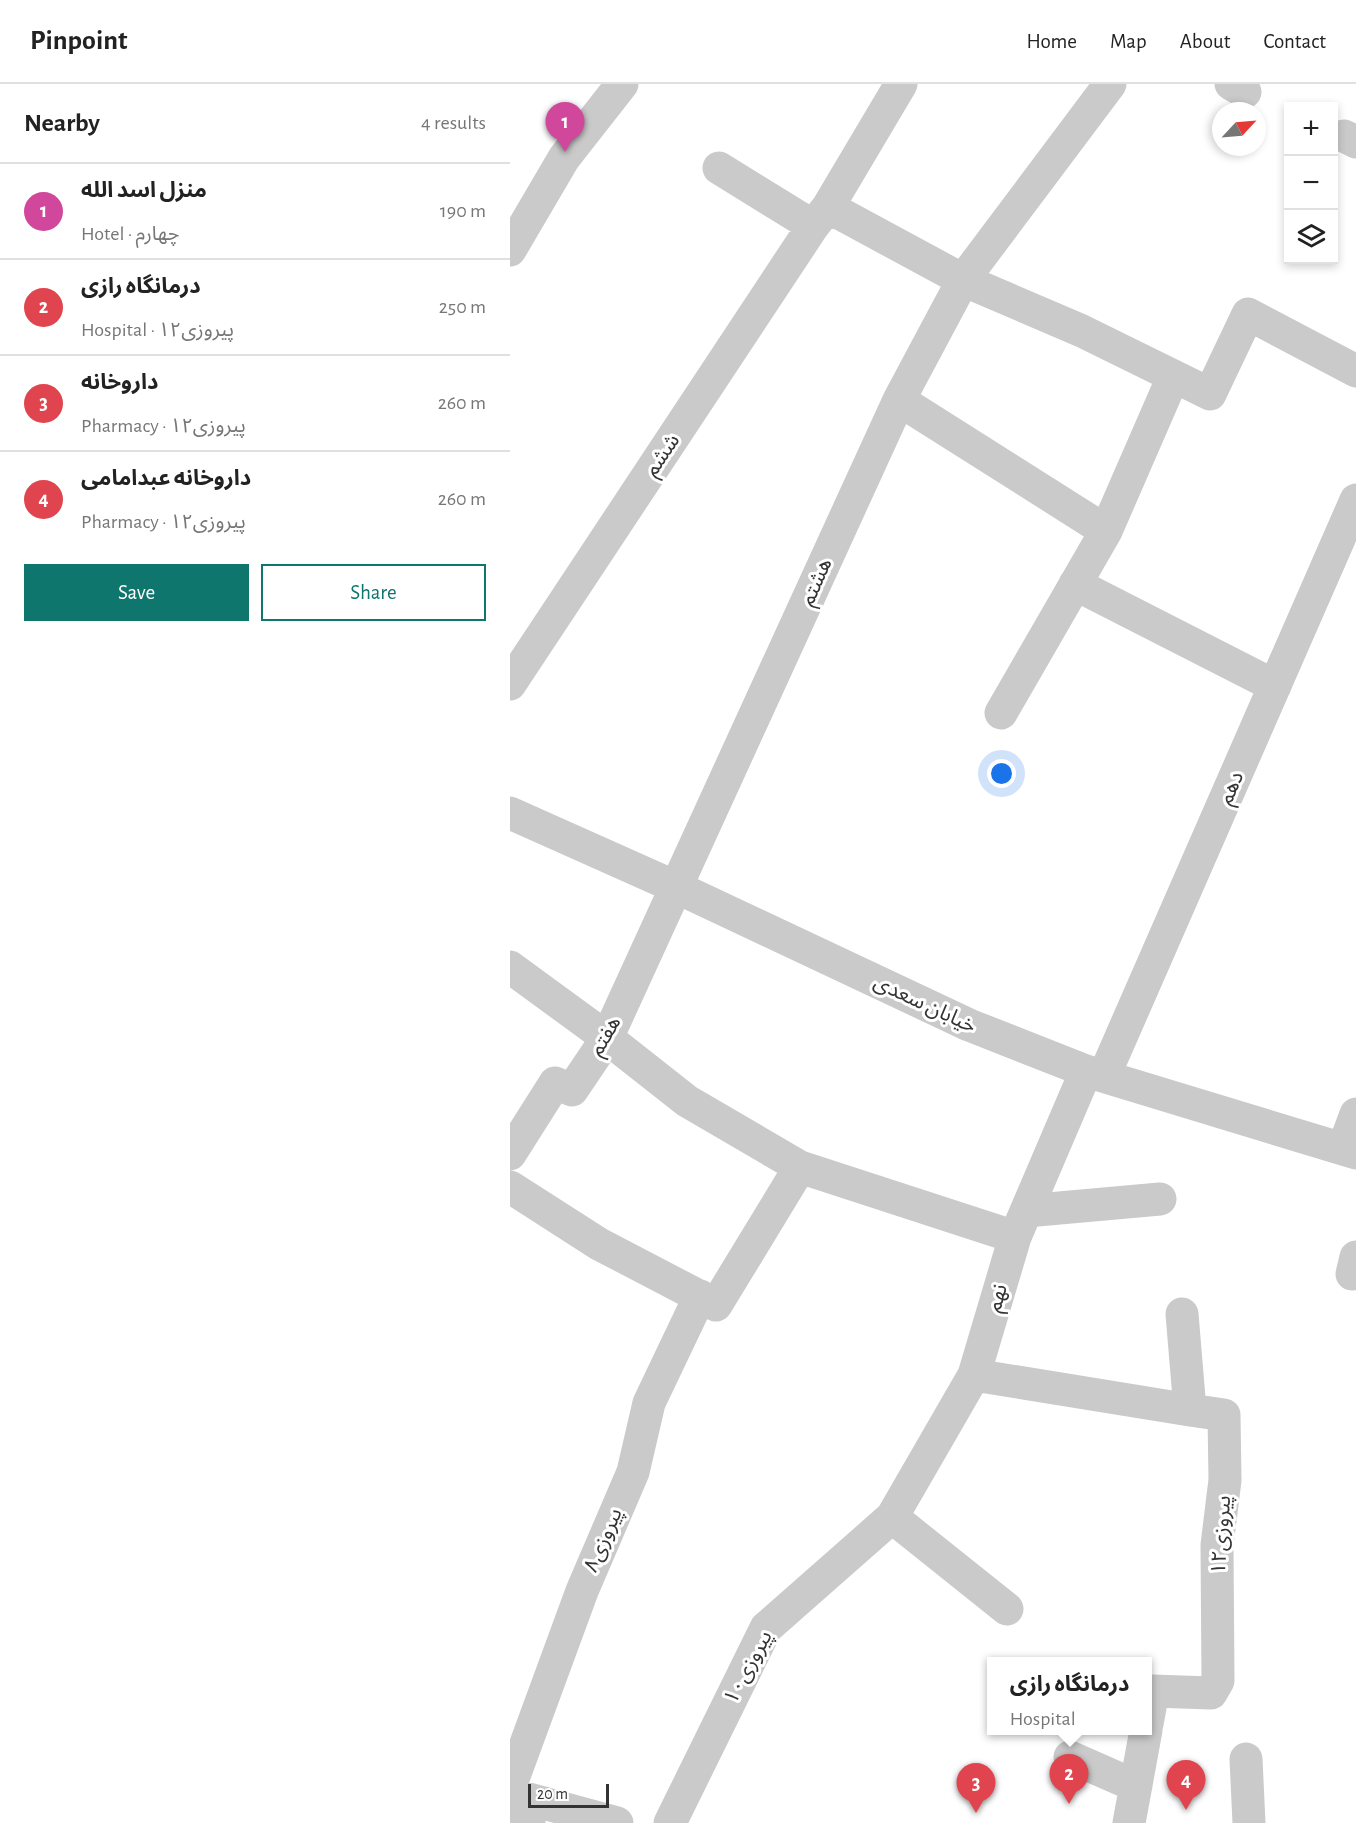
<!DOCTYPE html>
<meta charset="utf-8">
<style>
body{margin:0;font-family:"Alegreya Sans","Noto Sans Arabic",sans-serif;background:#f2f2f2;color:#222}
.controls{position:absolute;right:18px;top:18px;display:grid;overflow:hidden;border-radius:0px;box-shadow:0 3px 9px #0003}
.controls button{width:54px;height:54px;display:grid;place-items:center;padding:0;border:0;border-bottom:2px solid #e0e0e0;background:#fff;color:#222;font:30px sans-serif}
.compass{position:absolute;left:702px;top:18px;width:54px;height:54px;border-radius:50%;background:#fff;box-shadow:0 3px 9px #0003;rotate:64deg}
.scale{position:absolute;left:18px;bottom:15px;width:81px;box-sizing:border-box;padding-left:6px;border:3px solid #333;border-top:0;font-size:16px;line-height:21px;white-space:nowrap;color:#333;-webkit-text-stroke:4px #fff;paint-order:stroke}
.you{position:absolute;left:492px;top:690px;width:21px;height:21px;margin:-15px;border:4px solid #fff;border-radius:50%;background:#1a73e8;box-shadow:0 0 0 9px #1a73e833}
.badge{display:grid;place-items:center;width:39px;height:39px;border-radius:50%;background:#0f766e;color:#fff;font-size:20px;font-weight:700}
.pin{position:absolute;translate:-50% -50px;filter:drop-shadow(0 2px 3px #0008)}
.pin::after{content:'';position:absolute;top:32px;width:21px;height:18px;background:inherit;clip-path:polygon(0 0,100% 0,50% 100%)}
.popup{position:absolute;left:477px;top:1573px;width:165px;height:78px;box-sizing:border-box;display:grid;place-content:center;border-radius:0px;background:#fff;filter:drop-shadow(0 2px 4px #0005);font-size:20px;white-space:nowrap;color:#767676}
.popup b{font-size:22px;color:#222}
.popup::after{content:'';position:absolute;left:50%;top:100%;margin-left:-12px;border:12px solid transparent;border-top-color:#fff}
.list{margin:0;padding:0;list-style:none}
h2{display:flex;justify-content:space-between;align-items:center;height:78px;margin:0;padding:0 24px;font-size:26px}
h2 small{font-size:20px;font-weight:400;color:#767676}
.list li{display:grid;grid-template-columns:39px 1fr auto;gap:18px;align-items:center;box-sizing:border-box;height:96px;padding:0 24px;border-top:2px solid #e0e0e0}
.list b{display:block;font-size:22px;white-space:nowrap}
.list p{margin:0;font-size:20px;white-space:nowrap;color:#767676}
.list em{font-size:20px;font-style:normal;color:#767676}
.actions{display:flex;gap:12px;padding:18px 24px}
.actions a{flex:1;padding:14px 0;border:2px solid #0f766e;border-radius:0px;text-align:center;font-size:21px;color:#0f766e}
.actions .main{background:#0f766e;color:#fff}
.icon{flex:none;width:33px;height:33px;fill:none;stroke:currentColor;stroke-width:2;stroke-linecap:round;stroke-linejoin:round}
.map{position:relative;flex:none;width:846px;height:1739px;overflow:hidden}
header{display:flex;align-items:center;gap:36px;box-sizing:border-box;height:84px;padding:0 30px;background:#fff;border-bottom:2px solid #e0e0e0}
header strong{font-size:28px}
nav{display:flex;gap:33px;margin-inline-start:auto;font-size:21px}
main{display:flex}
aside{flex:1;background:#fff}
.map>svg:first-child{display:block}
.lines{fill:none;stroke-linecap:round;stroke-linejoin:round}
.minor{stroke:#cacaca;stroke-width:33}
.labels{text-anchor:middle;dominant-baseline:central;stroke-width:6;stroke-linejoin:round;paint-order:stroke}
.street-label{font-size:21px;fill:#333;stroke:#fff}
</style>
<header>
<strong>Pinpoint</strong>
<nav><a>Home</a><a>Map</a><a>About</a><a>Contact</a></nav>
</header>
<main>
<aside>
<h2>Nearby<small>4 results</small></h2>
<ul class="list">
<li><span class="badge" style="background:#d1479c">1</span><div><b>منزل اسد الله</b><p>Hotel · چهارم</p></div><em>190 m</em></li>
<li><span class="badge" style="background:#e0444e">2</span><div><b>درمانگاه رازی</b><p>Hospital · پیروزی۱۲</p></div><em>250 m</em></li>
<li><span class="badge" style="background:#e0444e">3</span><div><b>داروخانه</b><p>Pharmacy · پیروزی۱۲</p></div><em>260 m</em></li>
<li><span class="badge" style="background:#e0444e">4</span><div><b>داروخانه عبدامامی</b><p>Pharmacy · پیروزی۱۲</p></div><em>260 m</em></li>
</ul>
<div class="actions"><a class="main">Save</a><a>Share</a></div>
</aside>
<div class="map">
<svg width="846" height="1739" viewBox="0 0 846 1739">
<rect width="100%" height="100%" fill="#fff"/>
<g class="lines">
<path class="minor" d="M721,0L735,8
M834,52L846,58
M209,84L303,142L318,123L391,0
M318,123L453,196L572,247L700,310L738,230L846,287
M0,166L54,74L112,0
M389,316L596,447L491,629
M596,447L663,293
M565,500L765,602
M0,600L303,142
M0,729L168,804L459,941L576,987L846,1069
M0,883L97,954L177,1017L290,1083L505,1153
M594,992L846,416
M833,1065L846,1030
M0,1070L45,999L62,1006L97,954L389,316L453,196L600,0
M0,1103L89,1160L206,1221L290,1083
M516,1127L650,1115
M842,1190L846,1173
M464,1291L680,1326
M382,1433L497,1525
M637,1640L643,1607L701,1609L708,1597L707,1461L715,1396L714,1331L680,1326L672,1230
M560,1673L626,1702
M736,1675L739,1739
M0,1703L72,1507L123,1388L139,1319L190,1212
M0,1710L107,1739
M0,1734L19,1739
M160,1739L256,1544L382,1433L464,1291L505,1153L576,987
M619,1739L636,1646"/>
</g>
<g class="labels">
<g class="street-label">
<text transform="translate(152 371) rotate(-56)">ششم</text>
<text transform="translate(306 498) rotate(-66)">هشتم</text>
<text transform="translate(721 704) rotate(-67)">دهم</text>
<text transform="translate(415 920) rotate(25)">خیابان سعدی</text>
<text transform="translate(95 952) rotate(-60)">هفتم</text>
<text transform="translate(487 1214) rotate(-74)">نهم</text>
<text transform="translate(711 1451) rotate(-86)">پیروزی۱۲</text>
<text transform="translate(93 1456) rotate(-67)">پیروزی۸</text>
<text transform="translate(238 1583) rotate(-62)">پیروزی۱۰</text>
</g>
</g>
</svg>
<div class="controls">
<button>+</button>
<button>−</button>
<button><svg class="icon" aria-label="layers" viewBox="0 0 24 24"><path d="M12 4l9 5-9 5-9-5zM3 14l9 5 9-5"/></svg></button>
</div>
<svg class="compass" viewBox="-18 -18 36 36"><path d="M0-13l5 13h-10z" fill="#e53935"/><path d="M0 13l5-13h-10z" fill="#767676"/></svg>
<div class="scale">20 m</div>
<div class="you"></div>
<div class="pin badge" style="left:55px;top:68px;background:#d1479c">1</div>
<div class="pin badge" style="left:559px;top:1720px;background:#e0444e">2</div>
<div class="popup"><b>درمانگاه رازی</b>Hospital</div>
<div class="pin badge" style="left:466px;top:1729px;background:#e0444e">3</div>
<div class="pin badge" style="left:676px;top:1726px;background:#e0444e">4</div>
</div>
</main>
